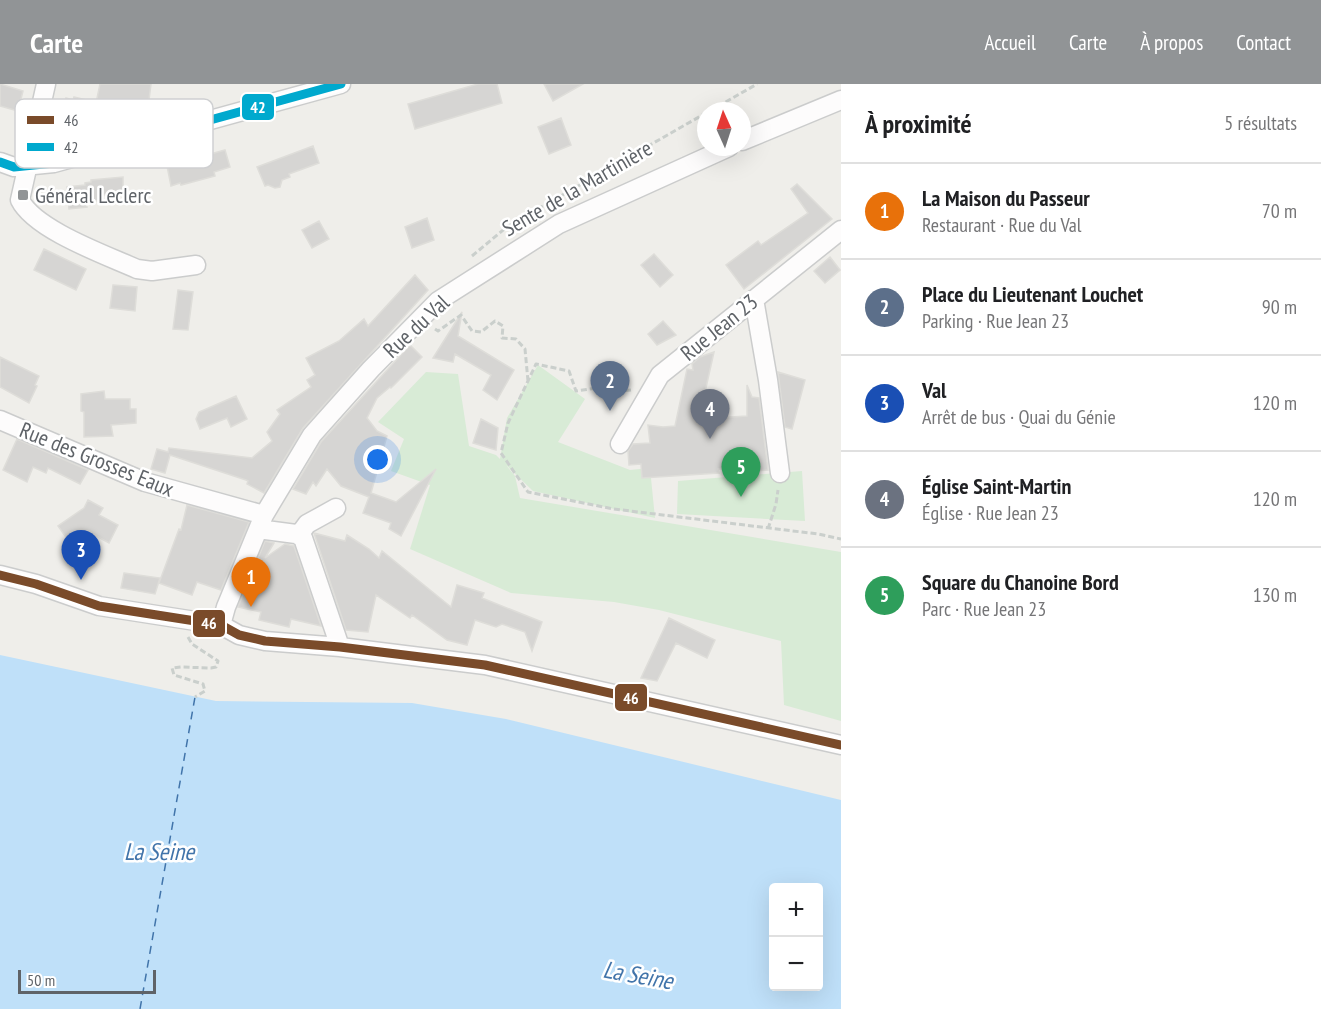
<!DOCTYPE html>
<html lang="fr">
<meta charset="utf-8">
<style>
body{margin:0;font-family:"PT Sans Narrow",sans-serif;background:#f2f2f2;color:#202124}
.controls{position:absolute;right:18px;bottom:18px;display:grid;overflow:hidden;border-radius:6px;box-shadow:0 6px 24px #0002}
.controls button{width:54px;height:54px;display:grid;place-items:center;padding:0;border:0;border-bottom:2px solid #e0e0e0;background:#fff;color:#202124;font:30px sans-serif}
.compass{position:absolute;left:697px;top:18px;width:54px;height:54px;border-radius:50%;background:#fff;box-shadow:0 6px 24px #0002;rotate:357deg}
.scale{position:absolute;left:18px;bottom:15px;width:138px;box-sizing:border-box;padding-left:6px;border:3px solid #5f6368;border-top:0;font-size:16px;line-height:21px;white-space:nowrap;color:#5f6368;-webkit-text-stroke:4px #fff;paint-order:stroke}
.you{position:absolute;left:378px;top:376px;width:21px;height:21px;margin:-15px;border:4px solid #fff;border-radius:50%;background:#1a73e8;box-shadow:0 0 0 9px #1a73e833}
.badge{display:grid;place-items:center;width:39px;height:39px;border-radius:50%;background:#919496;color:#fff;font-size:20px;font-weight:700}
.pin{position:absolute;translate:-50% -50px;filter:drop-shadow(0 2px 3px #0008)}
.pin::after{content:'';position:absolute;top:32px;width:21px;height:18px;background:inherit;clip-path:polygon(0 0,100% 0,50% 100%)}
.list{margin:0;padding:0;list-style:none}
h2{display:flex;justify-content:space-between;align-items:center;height:78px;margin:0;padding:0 24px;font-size:26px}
h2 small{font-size:20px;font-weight:400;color:#757577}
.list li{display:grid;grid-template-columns:39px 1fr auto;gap:18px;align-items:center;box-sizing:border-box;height:96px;padding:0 24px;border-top:2px solid #e0e0e0}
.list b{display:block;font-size:22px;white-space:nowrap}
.list p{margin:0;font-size:20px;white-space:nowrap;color:#757577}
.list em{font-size:20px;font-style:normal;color:#757577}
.map{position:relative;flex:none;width:841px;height:925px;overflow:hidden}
header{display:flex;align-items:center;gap:36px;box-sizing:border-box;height:84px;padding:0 30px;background:#919496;color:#fff}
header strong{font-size:28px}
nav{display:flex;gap:33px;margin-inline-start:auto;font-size:21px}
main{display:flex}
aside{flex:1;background:#fff}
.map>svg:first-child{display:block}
.green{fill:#d8ebd6}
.water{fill:#bfe0f9;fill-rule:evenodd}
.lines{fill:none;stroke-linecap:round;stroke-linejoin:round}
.ferry{stroke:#4174aa;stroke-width:1.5;stroke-dasharray:8 6;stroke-linecap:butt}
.building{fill:#d6d5d3;stroke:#deddd9;stroke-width:1.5}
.minor-casing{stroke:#cbcccc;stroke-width:21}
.path{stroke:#cacfcc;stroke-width:3;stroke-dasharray:6 3;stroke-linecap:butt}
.minor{stroke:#fdfcfc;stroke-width:18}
.bus-1-casing{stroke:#fff;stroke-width:14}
.bus-2-casing{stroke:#fff;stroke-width:14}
.bus-1{stroke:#7a4b2a;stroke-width:9}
.bus-2{stroke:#00a9ce;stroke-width:9}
.poi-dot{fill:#919496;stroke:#fff;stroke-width:2}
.labels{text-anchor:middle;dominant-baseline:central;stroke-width:5;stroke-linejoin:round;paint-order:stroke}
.street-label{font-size:22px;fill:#5f6368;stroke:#fff}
.poi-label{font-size:22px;fill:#5f6368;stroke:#fff;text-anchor:start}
.water-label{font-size:24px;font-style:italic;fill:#4174aa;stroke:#fff}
.key{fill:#fff;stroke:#cfd0d2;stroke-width:1.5}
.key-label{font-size:16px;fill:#5f6368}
.line-badge{stroke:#fff;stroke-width:2}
.badge-label{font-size:16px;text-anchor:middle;font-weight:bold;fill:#fff}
</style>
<header>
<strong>Carte</strong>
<nav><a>Accueil</a><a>Carte</a><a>À propos</a><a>Contact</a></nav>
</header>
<main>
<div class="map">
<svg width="841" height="925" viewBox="0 0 841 925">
<rect width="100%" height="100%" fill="#efeeea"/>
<path class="green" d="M538,281L585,315L558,358L630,386L650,384L655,434L533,407L506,381L515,392L520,414L841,468V637L784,621L781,557L659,526L614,518L511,509L410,465L430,401L391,387L404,355L378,338L426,288L458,290L469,362L496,371L500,375L507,334Z
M802,387L805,437L677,430L678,397Z"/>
<path class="water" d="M0,571L216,617L412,619L506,635L841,716V925H0ZM774,804H818V902H774Z"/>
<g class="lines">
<path class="ferry" d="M140,925L195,613"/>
</g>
<path class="building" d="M0,0L23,7L18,27L0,22Z
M100,0H151L148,24L123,20L122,24L96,19Z
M478,0H497L502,19L415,45L408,20Z
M544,0H583L553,17Z
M74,13L87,16L82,41L61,35L66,14L73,16Z
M561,34L571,61L549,70L538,43Z
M313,62L319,79L289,90L290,93L282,96L280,103L275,104L268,101L265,102L257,83Z
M225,66L230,83L214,88L215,92L181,101L180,99L171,102L167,82Z
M123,93V109L102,111L103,116L86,118L87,123L69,125L67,103L85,101V99L91,98V96Z
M797,100L832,135L744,205L726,181L758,157L761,161L808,129L791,105Z
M427,134L434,156L412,164L405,143Z
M319,137L329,155L312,164L302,146Z
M44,165L86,185L76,206L34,186Z
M654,170L673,191L660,203L641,181Z
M830,173L840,186L825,199L814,187Z
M415,191L428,206L303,344L264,409L247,400L248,397L246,396L170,371L165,389L151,385L157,365L168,368L169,364L252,374L272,357L267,348L280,330L277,326L311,303L307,296L315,291L306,274L339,257L364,235L368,242Z
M113,201L137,203L135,227L110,224Z
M178,206L193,208L188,246L173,245Z
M462,228L458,252L514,286L497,316L483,306L491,291L455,270L453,278L433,274Z
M663,237L676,251L657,261L648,250Z
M410,261L422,273L391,304L390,303L377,314L367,334L377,347L387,352L371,409L396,418L436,385L401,452L389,445L391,439L363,429L369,413L341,402L327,385L316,402L313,398L306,410L293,405L321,358Z
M714,268L699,335L747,332V301L752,313L759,314L768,386L755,387V384L718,385L719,389L642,394L641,380L629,381L628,367L633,360L650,359L648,341L663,343L675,342L687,285L693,286L692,280L700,273Z
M0,273L39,292L35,301L37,302L29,319L0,303Z
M778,288L805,296L792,345L785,343Z
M104,307L105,315H130V325H136V339L111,341L113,352L84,353V328L81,327V310Z
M236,312L247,335L231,343L227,334L200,345L196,335L199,328Z
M481,335L498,344L496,366L473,359Z
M17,355L88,386L80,400L48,384L46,389L33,383L27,398L3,386Z
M88,416L103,424L99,431L118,441L109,459L87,447L70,459L58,442L84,424Z
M187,421L249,438L221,506L197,498L192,511L159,499L179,445L181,446Z
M314,449L345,457L347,451L369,465L379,474L382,467L451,523L457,501L484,509L482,514L542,538L532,567L525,548L502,540L496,543L475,536L467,561L447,556L412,531L410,534L376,511L368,548L346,546Z
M265,457L274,459L265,474L285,460L294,462L321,542L291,535L289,543L259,536L261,528L238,523Z
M124,489L160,494L155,510L121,504Z
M669,534L715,556L707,574L676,559L657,597L641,594Z"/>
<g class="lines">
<defs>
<path id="minor" d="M46,0L20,116C35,146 106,171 137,185L152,187L196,181
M742,57L841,16
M0,78L14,83L54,79L341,0
M754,215L768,296L780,389
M0,336L145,398L264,431
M620,360L660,291L841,146
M258,445L296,450L303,454L340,563
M299,451L307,440L336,424
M0,491L36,500L99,522L221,541L239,551L265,557L340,563L485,581L841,661
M221,541L226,523L264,431L312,351L371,285L438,217L559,140L729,63"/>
</defs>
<use href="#minor" class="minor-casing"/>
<path class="path" d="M710,27L757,0
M472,172L508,142L706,29
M435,245L438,247L461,231L472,247L481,248L495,237L503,242L502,254L516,255L525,265L528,297
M631,306L618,307L605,303L576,307L569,287L536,280L508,339L501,369L528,408L614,425L818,450L841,455
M768,445L776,420L778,406
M188,553L192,560L218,577L216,583L211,584L181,583L172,584L174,591L203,600L205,607L195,613"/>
<use href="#minor" class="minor"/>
<defs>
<path id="bus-1" d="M0,491L36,500L99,522L221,541L239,551L265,557L340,563L485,581L841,661"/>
<path id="bus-2" d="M0,78L14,83L54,79L341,0"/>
</defs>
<use href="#bus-1" class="bus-1-casing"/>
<use href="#bus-2" class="bus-2-casing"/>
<use href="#bus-1" class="bus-1"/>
<use href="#bus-2" class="bus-2"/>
</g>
<rect class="poi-dot" x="17" y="105" width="12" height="12" rx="3"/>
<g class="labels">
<g class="street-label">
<text transform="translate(577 104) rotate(-30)">Sente de la Martinière</text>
<text transform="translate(416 242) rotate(-43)">Rue du Val</text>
<text transform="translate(719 243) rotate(-39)">Rue Jean 23</text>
<text transform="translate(97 375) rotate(22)">Rue des Grosses Eaux</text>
</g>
<g class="poi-label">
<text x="35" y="111">Général Leclerc</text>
</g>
<g class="water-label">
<text x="159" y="767">La Seine</text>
<text transform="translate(638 891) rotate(10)">La Seine</text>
</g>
</g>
<rect x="15" y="15" width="198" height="69" rx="9" class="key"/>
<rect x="27" y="32" width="27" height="8" fill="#7a4b2a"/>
<rect x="27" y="59" width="27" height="8" fill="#00a9ce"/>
<g class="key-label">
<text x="64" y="42">46</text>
<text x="64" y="69">42</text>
</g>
<g class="line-badge">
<rect x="241" y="9" width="34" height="28" rx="6" fill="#00a9ce"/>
<rect x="192" y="525" width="34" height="29" rx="6" fill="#7a4b2a"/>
<rect x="614" y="599" width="34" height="29" rx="6" fill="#7a4b2a"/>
</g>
<g class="badge-label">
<text x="258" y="29">42</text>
<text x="209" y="545">46</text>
<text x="631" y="620">46</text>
</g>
</svg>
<div class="controls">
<button>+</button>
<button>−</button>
</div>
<svg class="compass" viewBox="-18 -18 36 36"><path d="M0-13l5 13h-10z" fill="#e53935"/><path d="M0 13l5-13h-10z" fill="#757577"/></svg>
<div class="scale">50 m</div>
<div class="you"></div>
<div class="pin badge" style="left:251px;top:523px;background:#e8710a">1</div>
<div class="pin badge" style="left:610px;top:327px;background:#5c6f8a">2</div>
<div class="pin badge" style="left:81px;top:496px;background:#1a4fb4">3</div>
<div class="pin badge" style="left:710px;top:355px;background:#6b7280">4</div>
<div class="pin badge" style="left:741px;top:413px;background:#2e9e5b">5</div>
</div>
<aside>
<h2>À proximité<small>5 résultats</small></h2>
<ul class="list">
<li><span class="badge" style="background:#e8710a">1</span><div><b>La Maison du Passeur</b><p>Restaurant · Rue du Val</p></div><em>70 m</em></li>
<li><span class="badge" style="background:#5c6f8a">2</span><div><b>Place du Lieutenant Louchet</b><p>Parking · Rue Jean 23</p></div><em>90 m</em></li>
<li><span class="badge" style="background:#1a4fb4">3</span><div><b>Val</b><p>Arrêt de bus · Quai du Génie</p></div><em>120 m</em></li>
<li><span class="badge" style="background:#6b7280">4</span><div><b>Église Saint-Martin</b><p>Église · Rue Jean 23</p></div><em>120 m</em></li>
<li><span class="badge" style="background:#2e9e5b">5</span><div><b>Square du Chanoine Bord</b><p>Parc · Rue Jean 23</p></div><em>130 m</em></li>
</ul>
</aside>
</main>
